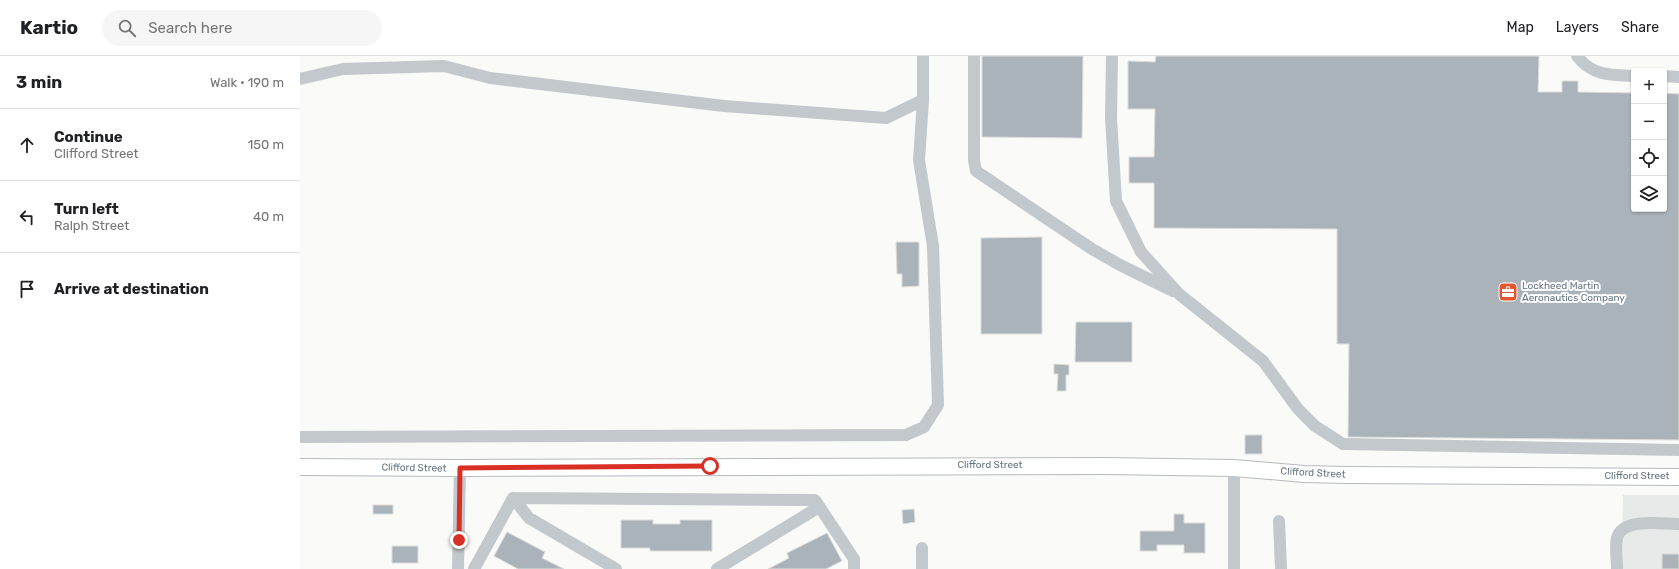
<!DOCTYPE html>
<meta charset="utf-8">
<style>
body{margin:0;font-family:Rubik,sans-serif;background:#f6f6f6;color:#202124}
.controls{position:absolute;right:12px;top:12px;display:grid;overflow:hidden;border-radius:4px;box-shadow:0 1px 3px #0004}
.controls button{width:36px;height:36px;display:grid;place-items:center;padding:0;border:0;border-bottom:1px solid #e0e0e0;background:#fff;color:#202124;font:20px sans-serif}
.stop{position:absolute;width:12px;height:12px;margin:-9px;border:3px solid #d93025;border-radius:50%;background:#fff}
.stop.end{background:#d93025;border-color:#fff;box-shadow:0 1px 4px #0008}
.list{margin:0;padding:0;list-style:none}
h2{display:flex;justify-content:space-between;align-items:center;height:52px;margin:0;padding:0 16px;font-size:17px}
h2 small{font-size:13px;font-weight:400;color:#757577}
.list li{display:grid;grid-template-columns:26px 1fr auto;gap:12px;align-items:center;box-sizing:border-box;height:72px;padding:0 16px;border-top:1px solid #e0e0e0}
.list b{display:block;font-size:15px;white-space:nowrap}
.list p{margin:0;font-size:13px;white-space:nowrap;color:#757577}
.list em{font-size:13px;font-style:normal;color:#757577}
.icon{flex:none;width:22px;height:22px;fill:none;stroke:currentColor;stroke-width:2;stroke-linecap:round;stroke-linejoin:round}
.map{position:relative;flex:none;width:1379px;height:513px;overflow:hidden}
header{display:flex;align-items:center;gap:24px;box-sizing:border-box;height:56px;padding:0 20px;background:#fff;border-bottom:1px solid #e0e0e0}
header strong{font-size:19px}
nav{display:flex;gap:22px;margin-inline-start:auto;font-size:14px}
.search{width:280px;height:36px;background:#f6f6f6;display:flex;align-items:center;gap:10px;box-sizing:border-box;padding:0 14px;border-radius:22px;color:#757577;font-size:15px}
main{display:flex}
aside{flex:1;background:#fff}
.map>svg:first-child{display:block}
.built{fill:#e8e9e9}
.building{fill:#aab3b9;stroke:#dcdcda}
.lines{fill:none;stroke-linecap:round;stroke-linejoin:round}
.major-casing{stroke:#b5babe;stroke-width:18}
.minor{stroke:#c3c8cc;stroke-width:12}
.major{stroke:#fff;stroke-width:16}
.route{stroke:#d93025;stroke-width:5}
.labels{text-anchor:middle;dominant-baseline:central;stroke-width:4;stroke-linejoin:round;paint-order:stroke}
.poi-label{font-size:10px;fill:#657683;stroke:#fff;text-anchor:start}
.street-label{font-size:10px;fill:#657683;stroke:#fff}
</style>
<header>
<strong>Kartio</strong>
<div class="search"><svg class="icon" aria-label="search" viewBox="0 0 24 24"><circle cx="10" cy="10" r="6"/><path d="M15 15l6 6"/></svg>Search here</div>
<nav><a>Map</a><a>Layers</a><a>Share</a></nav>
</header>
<main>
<aside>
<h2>3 min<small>Walk · 190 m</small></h2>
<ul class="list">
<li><svg class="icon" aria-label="ahead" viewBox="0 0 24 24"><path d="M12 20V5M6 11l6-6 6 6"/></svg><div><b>Continue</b><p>Clifford Street</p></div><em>150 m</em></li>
<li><svg class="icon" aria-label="left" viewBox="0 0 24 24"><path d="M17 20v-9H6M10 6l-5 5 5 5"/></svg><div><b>Turn left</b><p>Ralph Street</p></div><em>40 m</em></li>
<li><svg class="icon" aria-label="arrive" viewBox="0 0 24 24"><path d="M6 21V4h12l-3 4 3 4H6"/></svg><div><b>Arrive at destination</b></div></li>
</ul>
</aside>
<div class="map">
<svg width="1379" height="513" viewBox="0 0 1379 513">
<rect width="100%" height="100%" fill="#fafaf8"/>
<path class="built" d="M1323,439H1379V513H1321Z"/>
<path class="building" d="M682,0H783L782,82L682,81Z
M856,0H1239L1238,36H1262V25H1278V36L1334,37V153H1364V37L1379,38V384L1048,381L1049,288H1037V173L854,172V127H829V101H854L855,53H828V5L855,6Z
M742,181V278H681V182Z
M596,186H619V230L602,231V218H597Z
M776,266H832V306H775Z
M754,308L769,309V319H766V335H757L758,318H754Z
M945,379H962V398H945Z
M73,449H93V458H73Z
M614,453L615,466L603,468L602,454Z
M874,458H884V467H905V497H884V489H857V495H840V475H874Z
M321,464H353V468H380V464H412V495H350V492H321Z
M207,476L245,496L242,502L264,513H218L194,500Z
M527,477L542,505L526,513H468L489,502L487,497Z
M92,490H118V507H92Z
M1362,498H1379V513H1362Z"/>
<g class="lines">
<defs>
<path id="major" d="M0,411L160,412L806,410L934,412L1004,418L1047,419L1379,421"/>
</defs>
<use href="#major" class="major-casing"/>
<path class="minor" d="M674,0V104L676,115L792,193L820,209L873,235
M812,0L811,62L816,145L841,196L879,238L963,305L998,353L1015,370L1043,388L1379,394
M1277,0C1292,20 1311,19 1334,20
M1364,20L1379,21
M0,23L43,13L144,10L190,22L424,50L586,62L623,44
M0,381L606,379L624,371L638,349L633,190L619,104L623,44V0
M934,412V513
M213,442L229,462L316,513
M979,465L981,513
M158,513L160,412
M174,513L213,442L515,444L554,503V513
M417,513L519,451
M622,513V492
M1317,513C1317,504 1315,491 1317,482C1322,461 1363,468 1379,468"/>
<use href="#major" class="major"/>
</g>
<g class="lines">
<path class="route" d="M159,484L160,412L410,410"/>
</g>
<defs>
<symbol id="office-square" viewBox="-11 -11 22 22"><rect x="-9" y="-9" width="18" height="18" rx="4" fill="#e4572e" stroke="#fff"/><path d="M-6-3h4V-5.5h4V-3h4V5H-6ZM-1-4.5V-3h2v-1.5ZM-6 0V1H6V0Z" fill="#fff"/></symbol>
</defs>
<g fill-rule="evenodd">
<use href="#office-square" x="1197" y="225" width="22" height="22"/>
</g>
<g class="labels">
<g class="poi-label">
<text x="1222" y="230">Lockheed Martin<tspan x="1222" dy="12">Aeronautics Company</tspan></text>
</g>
<g class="street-label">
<text x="690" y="409">Clifford Street</text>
<text transform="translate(114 412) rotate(1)">Clifford Street</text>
<text transform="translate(1013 417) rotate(3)">Clifford Street</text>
<text x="1337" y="420">Clifford Street</text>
</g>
</g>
</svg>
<div class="controls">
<button>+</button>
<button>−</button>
<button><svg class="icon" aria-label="locate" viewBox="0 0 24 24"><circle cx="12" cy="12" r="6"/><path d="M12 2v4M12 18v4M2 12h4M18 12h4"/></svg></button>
<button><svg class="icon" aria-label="layers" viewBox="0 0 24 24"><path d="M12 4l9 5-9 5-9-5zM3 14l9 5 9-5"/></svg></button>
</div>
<div class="stop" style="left:410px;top:410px"></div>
<div class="stop end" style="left:159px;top:484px"></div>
</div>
</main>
